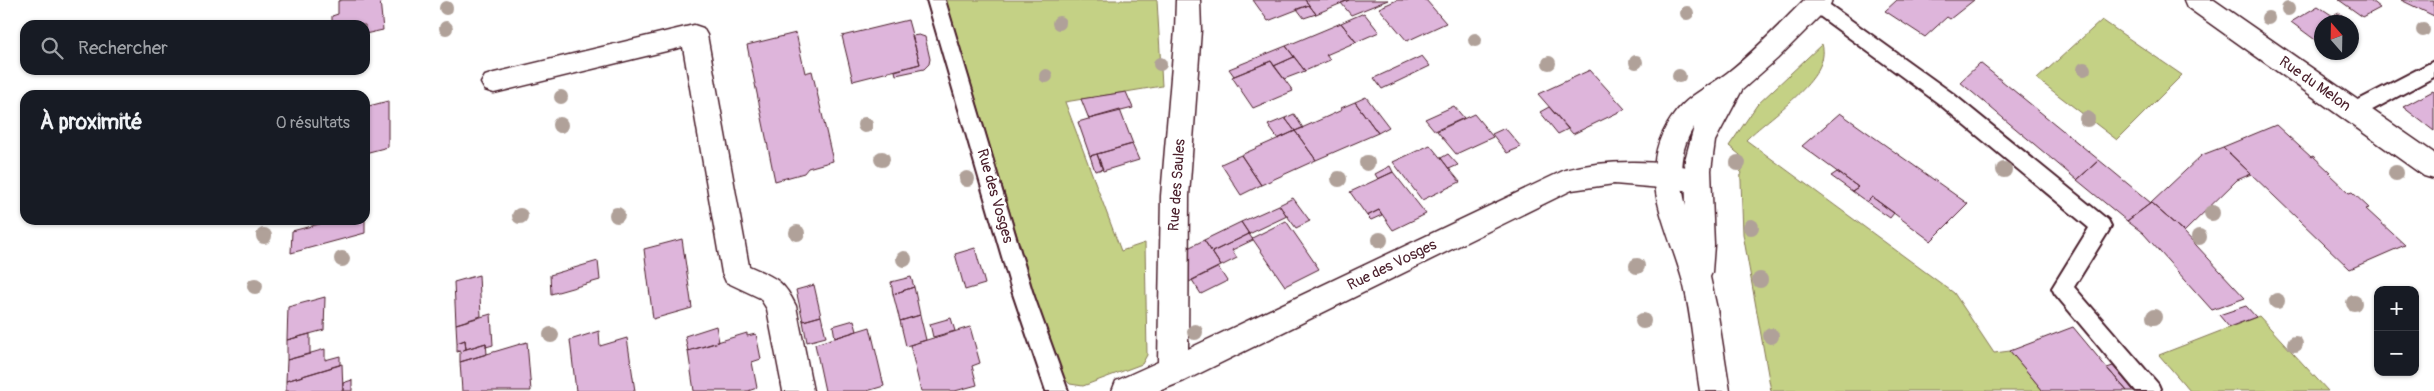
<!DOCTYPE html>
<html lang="fr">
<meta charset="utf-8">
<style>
body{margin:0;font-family:Pangolin,sans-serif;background:#20242c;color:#f1f3f6}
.controls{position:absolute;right:15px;bottom:15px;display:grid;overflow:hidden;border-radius:10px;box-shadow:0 1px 4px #0004}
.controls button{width:45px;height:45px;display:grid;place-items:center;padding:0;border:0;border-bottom:1px solid #363941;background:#171b24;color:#f1f3f6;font:25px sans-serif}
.compass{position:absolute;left:2314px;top:15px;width:45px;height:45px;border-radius:50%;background:#171b24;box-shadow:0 1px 4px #0004;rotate:340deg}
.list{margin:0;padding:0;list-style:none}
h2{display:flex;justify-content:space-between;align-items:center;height:65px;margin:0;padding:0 20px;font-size:21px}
h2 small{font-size:16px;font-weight:400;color:#9ea1a6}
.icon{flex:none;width:28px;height:28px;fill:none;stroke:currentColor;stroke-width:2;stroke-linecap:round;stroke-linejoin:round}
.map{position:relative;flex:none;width:2434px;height:391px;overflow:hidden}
.search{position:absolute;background:#171b24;box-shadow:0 1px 4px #0004;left:20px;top:20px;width:350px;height:55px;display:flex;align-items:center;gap:12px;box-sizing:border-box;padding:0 18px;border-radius:15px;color:#9ea1a6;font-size:19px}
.panel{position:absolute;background:#171b24;box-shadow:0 1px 4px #0004;left:20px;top:90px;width:350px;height:135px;border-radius:15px}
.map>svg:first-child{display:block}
.green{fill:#c4d185;stroke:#877858}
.building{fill:#deb5db;stroke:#4a1f2b}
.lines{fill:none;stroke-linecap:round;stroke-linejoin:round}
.service-casing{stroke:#4a1f2b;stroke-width:4}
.minor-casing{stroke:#4a1f2b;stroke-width:3}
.secondary-casing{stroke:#4a1f2b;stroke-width:3}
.service{fill:#fff;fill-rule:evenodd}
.minor{fill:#fff;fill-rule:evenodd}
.secondary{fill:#fff;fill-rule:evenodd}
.tree{fill:#b0a199}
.labels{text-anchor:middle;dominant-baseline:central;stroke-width:5;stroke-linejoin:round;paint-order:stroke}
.street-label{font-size:15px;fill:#4a1f2b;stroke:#fff}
</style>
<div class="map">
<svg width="2434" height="391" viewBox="0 0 2434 391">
<rect width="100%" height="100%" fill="#fff"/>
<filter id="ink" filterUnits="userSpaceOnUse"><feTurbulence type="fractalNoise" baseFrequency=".02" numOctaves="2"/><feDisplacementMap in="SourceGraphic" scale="10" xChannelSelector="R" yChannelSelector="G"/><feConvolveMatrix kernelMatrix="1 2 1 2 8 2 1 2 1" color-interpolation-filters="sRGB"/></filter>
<g filter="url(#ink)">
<path class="green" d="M946,0H1157L1162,86L1065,102L1121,251L1145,243L1147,355L1142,364L1083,386L1070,384L1061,376L1056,365Z
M2102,20L2182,75L2117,140L2037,79Z
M1822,44C1833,78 1767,118 1746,140L1954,293L1994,353L2010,351L2043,391H1771L1743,234L1740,155L1729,146L1757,105Z
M2259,316L2328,391H2190L2159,355Z"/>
<path class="building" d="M343,0H380L383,30L365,34V25H332V16L338,14V1Z
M1253,0H1305L1309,5L1268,21Z
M1305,0H1349L1316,14Z
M1349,0H1388L1351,15L1341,3Z
M1397,0H1426L1446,23L1407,41L1379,8Z
M1897,0H1974L1950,19L1947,17L1925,37L1885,11Z
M2339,0H2370L2380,8L2363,17Z
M2401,0H2434V16Z
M1309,5L1316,14L1304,18L1297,9Z
M2318,6L2333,16L2339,13L2351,22H2322V45L2291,22Z
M1364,13L1379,32L1356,42L1341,23Z
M908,20L920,64L853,81L842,36Z
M1341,23L1356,42L1326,55L1330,60L1305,71L1286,46Z
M796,33L805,73L812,71L833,161L808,168L804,173L775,181L747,45Z
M919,35L925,37L930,59L929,64L924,69L896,75L895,71L920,64L912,36Z
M1286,46L1294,57L1274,66L1271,61L1234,76L1229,69Z
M1422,56L1430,66L1382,89L1374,78Z
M1294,57L1305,71L1284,79L1274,66Z
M1271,61L1293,91L1253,108L1232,77Z
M1980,63L2099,160L2077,180L1960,82Z
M1590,70L1625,109L1573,134L1538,94Z
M2433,91L2434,92V131L2403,107Z
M1126,92L1133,108L1089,119L1081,99Z
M1366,97L1389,127L1378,133L1355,102Z
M388,101V147L365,153V107Z
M1355,102L1378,133L1316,160L1295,131L1342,110L1341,108Z
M1454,106L1464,118L1435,131L1425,119Z
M1549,107L1568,129L1558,134L1540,112Z
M1120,110L1133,144L1090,156L1078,122Z
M1840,113L1968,204L1931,241L1872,197L1867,202L1860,197L1852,191L1858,187L1802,146Z
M1294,114L1303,128L1295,131L1285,118Z
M1474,114L1493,137L1456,154L1437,131Z
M1285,118L1295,131L1278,139L1268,125Z
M2276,125L2311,157L2313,156L2330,172L2328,173L2349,193L2352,192L2369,208L2366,209L2405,245L2350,269L2223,147Z
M1505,128L1521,147L1507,153L1492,134Z
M1295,131L1316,160L1261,185L1241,155Z
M1132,144L1139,160L1103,171L1097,154Z
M1430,145L1460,182L1422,200L1393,162Z
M2223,147L2251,174L2237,180L2184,232L2151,203L2202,155Z
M1097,154L1103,169L1095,171L1090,156Z
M1448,154L1458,165L1449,169L1441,158Z
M1241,155L1261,185L1241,195L1221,164Z
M2099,160L2151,203L2127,221L2077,180Z
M1390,166L1393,172L1378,179L1375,174Z
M1393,172L1426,214L1393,230L1379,210L1367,216L1350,192Z
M1837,172L1858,187L1852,191L1831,176Z
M1872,197L1894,213L1890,218L1867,202Z
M1293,198L1310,221L1296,228L1279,205Z
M2151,203L2184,232L2245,298L2212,310L2143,233L2127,221Z
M1279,205L1287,216L1249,234L1241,222Z
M1379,210L1382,215L1371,220L1367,216Z
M365,217V233L291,253L292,231L335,220H365Z
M1286,221L1319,269L1285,286L1252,238Z
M1241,222L1249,234L1212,252L1204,240Z
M1249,234L1253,240L1232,250L1237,258L1221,266L1212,252Z
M682,239L692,308L653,319L644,249Z
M1204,240L1221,266L1187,283L1184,250Z
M975,248L985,284L965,290L955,254Z
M598,261L600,280L551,294L550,275Z
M1218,267L1227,281L1201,294L1192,280Z
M479,275L481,316L456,324L454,282Z
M911,277L914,287L893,294L891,282Z
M814,285L821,316L803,321L796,290Z
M914,287L920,315L900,321L893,294Z
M325,297L324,330L287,340L288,307Z
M2246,306L2256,317L2229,327L2219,315Z
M491,314L493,345L486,347V343L466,349L465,340L457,343L456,324Z
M920,315L926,340L906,346L900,321Z
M821,316L826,337L807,342L803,321Z
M951,318L955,331L933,337L930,324Z
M854,320L857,331L835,338L833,326Z
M716,326L719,342L688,351L685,336Z
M870,327L884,386L867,391H825L815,344Z
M970,327L980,363L972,366L977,385L955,391H921L910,345Z
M2073,327L2107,368L2127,391H2043L2010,351Z
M599,331L600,346L627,338L635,391H576L570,340Z
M747,333V336L756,334L761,359L752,362L757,388L748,391H694L688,351Z
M310,334V354L287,360V340Z
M465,340L466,349L457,352V343Z
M527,342L531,391H462L460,362Z
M486,343L487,354L460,362V351Z
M325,349V360L340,356V365L286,381L287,360Z
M342,364L343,391H286V381Z
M2113,366L2134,391H2127L2107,368Z
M352,380V391H343V383Z"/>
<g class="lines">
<defs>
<path id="service" d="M927,0H945L1032,291L1068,391H1046L1012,291Z
M1809,0H1823L1952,93L2108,220L2111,226L2108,232L2074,287L2158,384L2161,391H2136L2055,294L2052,288L2089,228L1938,103L1810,9L1807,4Z
M2434,61V77L2361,116L2354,119L2347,116L2344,111L2347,106Z"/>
<path id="minor" d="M1176,0H1200L1201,30L1189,196L1188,349L1565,170C1605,159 1666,159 1706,172L1710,180L1706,188L1696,191L1614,184L1572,190L1184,381L1159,391H1112L1116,381L1158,362L1161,196L1175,30Z
M2184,0H2214L2434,153V179L2424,176L2187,7Z
M694,25L703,28L707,35L749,266C775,278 783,279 796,306L813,391H783L767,309L760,298L726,282L722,273L683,47L494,93L485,90L481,83L485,76L494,73Z"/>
<path id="secondary" d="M1804,0H1832L1829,7L1777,59L1742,90L1715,141L1711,170L1714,245L1712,272L1710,277L1717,309L1730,391H1700C1694,355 1692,317 1683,282C1667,223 1631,169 1676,112C1689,95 1710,86 1727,73C1755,51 1779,25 1804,0ZM1694,127L1685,160L1686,206C1679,179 1678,151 1694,127Z"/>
</defs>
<use href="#service" class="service-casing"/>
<use href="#minor" class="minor-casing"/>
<use href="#secondary" class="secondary-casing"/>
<use href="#service" class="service"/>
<use href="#minor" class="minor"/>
<use href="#secondary" class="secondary"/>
</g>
<g class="tree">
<circle cx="446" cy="8" r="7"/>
<circle cx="2288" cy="9" r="7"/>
<circle cx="1687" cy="13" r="7"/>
<circle cx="2268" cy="18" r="7"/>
<circle cx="1059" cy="23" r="7"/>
<circle cx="446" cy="28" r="7"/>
<circle cx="2423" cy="30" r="7"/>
<circle cx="1475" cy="40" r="7"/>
<circle cx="1636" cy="62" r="7"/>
<circle cx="1549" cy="63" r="7"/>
<circle cx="1160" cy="64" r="7"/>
<circle cx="2084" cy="69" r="7"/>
<circle cx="1046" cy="76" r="7"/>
<circle cx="1679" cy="76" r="7"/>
<circle cx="561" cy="97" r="7"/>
<circle cx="2087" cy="119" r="8"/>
<circle cx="560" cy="125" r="8"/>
<circle cx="865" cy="125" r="8"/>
<circle cx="882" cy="159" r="8"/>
<circle cx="1367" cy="163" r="8"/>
<circle cx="1738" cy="163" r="8"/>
<circle cx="2004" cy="170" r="8"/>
<circle cx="2396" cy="173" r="8"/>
<circle cx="967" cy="179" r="8"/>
<circle cx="1339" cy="179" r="8"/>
<circle cx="2212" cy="213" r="8"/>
<circle cx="617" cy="215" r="8"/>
<circle cx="520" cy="216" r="8"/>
<circle cx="1751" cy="227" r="8"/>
<circle cx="797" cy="233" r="8"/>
<circle cx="264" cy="236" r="8"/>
<circle cx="2199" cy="237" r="8"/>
<circle cx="1380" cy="240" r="8"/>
<circle cx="342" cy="259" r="8"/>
<circle cx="904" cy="259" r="8"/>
<circle cx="1637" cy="266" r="8"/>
<circle cx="1760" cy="280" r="8"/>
<circle cx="255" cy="286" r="8"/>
<circle cx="2277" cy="301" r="8"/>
<circle cx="2354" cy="303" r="8"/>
<circle cx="2154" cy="317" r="8"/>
<circle cx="1643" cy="321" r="8"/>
<circle cx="1195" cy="332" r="8"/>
<circle cx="551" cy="335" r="8"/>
<circle cx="1771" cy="336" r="8"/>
<circle cx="2295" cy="344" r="8"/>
</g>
</g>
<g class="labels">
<g class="street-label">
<text transform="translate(2315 84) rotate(35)">Rue du Melon</text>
<text transform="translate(1177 185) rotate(-86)">Rue des Saules</text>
<text transform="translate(995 196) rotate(74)">Rue des Vosges</text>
<text transform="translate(1392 265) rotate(-26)">Rue des Vosges</text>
</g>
</g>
</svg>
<div class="controls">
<button>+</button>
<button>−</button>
</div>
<svg class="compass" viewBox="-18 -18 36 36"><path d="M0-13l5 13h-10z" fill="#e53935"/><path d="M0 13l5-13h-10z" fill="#9ea1a6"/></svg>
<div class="search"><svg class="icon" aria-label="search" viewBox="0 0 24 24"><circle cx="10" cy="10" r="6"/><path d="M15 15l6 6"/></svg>Rechercher</div>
<section class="panel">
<h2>À proximité<small>0 résultats</small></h2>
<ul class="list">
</ul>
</section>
</div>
